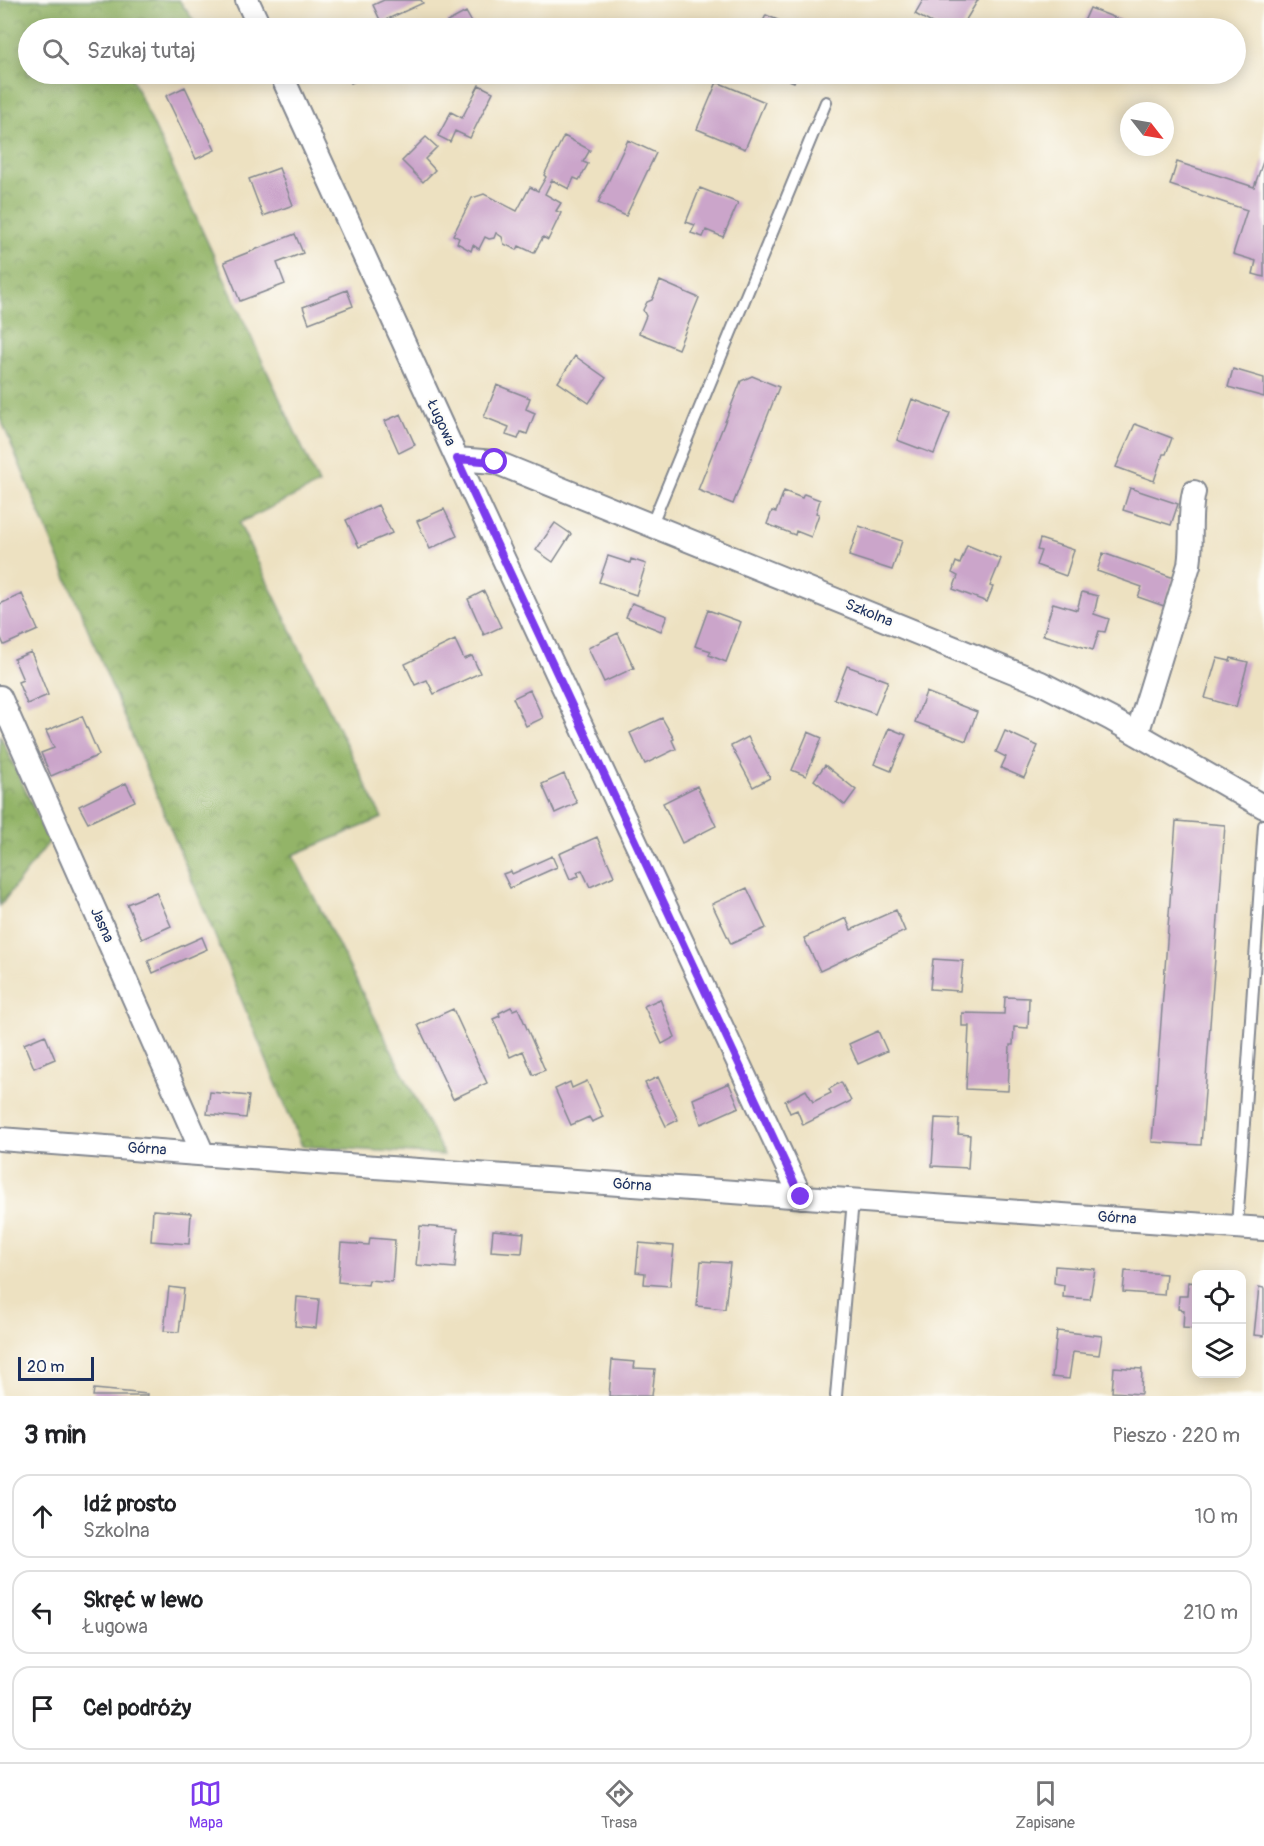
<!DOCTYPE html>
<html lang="pl">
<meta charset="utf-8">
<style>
body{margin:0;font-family:Pangolin,sans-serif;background:#f6f6f6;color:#202124}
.controls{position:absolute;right:18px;bottom:18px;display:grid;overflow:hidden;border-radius:12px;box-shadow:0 3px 15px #0003}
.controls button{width:54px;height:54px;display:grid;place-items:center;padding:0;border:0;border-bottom:2px solid #e0e0e0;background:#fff;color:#202124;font:30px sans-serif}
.compass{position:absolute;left:1120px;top:102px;width:54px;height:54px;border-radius:50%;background:#fff;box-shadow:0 3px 15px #0003;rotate:121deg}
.scale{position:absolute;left:18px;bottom:15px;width:76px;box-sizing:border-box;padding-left:6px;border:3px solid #1b2f5e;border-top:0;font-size:16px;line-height:21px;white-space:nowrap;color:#1b2f5e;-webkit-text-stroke:4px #fdfcf7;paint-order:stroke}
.stop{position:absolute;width:18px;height:18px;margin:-14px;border:4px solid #7c3aed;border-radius:50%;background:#fff}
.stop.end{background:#7c3aed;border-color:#fff;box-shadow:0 2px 6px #0008}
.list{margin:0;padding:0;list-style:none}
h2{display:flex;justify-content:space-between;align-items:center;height:78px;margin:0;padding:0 24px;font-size:26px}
h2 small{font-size:20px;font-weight:400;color:#757577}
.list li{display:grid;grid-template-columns:39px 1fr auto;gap:18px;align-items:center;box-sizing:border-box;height:84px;margin:0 12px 12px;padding:0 12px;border:2px solid #e0e0e0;border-radius:18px}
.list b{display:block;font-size:22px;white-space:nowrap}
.list p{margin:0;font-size:20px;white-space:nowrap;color:#757577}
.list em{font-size:20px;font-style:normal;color:#757577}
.icon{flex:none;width:33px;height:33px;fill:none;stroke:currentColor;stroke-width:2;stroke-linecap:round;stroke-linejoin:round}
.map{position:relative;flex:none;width:1264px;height:1396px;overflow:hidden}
.search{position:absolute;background:#fff;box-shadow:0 3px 15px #0003;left:18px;right:18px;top:18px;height:66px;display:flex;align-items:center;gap:15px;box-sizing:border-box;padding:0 21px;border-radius:33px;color:#757577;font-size:22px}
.sheet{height:366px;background:#fff}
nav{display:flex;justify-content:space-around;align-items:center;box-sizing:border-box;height:84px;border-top:2px solid #e0e0e0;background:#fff;font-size:16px;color:#757577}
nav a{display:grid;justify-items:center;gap:3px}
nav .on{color:#7c3aed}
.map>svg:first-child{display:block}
.forest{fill:url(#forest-crowns);stroke:#577263;stroke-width:1.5}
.building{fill:#cba5ca}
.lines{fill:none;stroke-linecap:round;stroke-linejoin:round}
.service-casing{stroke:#848890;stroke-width:14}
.minor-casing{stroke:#848890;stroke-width:26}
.service{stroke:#fff;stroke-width:10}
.minor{stroke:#fff;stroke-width:22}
.route{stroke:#7c3aed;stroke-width:8}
.labels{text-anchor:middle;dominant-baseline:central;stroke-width:4.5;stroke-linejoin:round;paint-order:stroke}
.street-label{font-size:15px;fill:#1b2f5e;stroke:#fdfcf7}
</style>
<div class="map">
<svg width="1264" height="1396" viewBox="0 0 1264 1396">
<defs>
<pattern id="forest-crowns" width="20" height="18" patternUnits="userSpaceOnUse" patternTransform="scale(1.5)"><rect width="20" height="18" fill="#93b468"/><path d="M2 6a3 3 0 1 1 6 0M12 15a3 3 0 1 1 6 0" fill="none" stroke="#779359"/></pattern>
</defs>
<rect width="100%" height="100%" fill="#fdfcf7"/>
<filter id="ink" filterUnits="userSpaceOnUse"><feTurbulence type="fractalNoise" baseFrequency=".0167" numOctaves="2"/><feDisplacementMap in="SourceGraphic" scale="12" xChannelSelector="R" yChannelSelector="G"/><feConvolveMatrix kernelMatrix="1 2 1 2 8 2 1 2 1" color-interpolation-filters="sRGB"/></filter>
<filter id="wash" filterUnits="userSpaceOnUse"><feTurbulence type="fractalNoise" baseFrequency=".008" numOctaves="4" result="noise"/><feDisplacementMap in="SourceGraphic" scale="24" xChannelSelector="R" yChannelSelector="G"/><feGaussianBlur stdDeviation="1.35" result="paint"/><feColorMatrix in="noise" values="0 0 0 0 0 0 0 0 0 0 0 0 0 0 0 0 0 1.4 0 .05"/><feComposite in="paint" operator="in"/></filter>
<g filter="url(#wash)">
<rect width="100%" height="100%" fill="#ede1c1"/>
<path class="forest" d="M0,0H179L199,28H28V74H130L319,484L239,523L382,818L293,855L444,1155L302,1146L0,417Z
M0,735L49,842L0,906Z"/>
<g id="blocks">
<path class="building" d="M384,0H421L423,3L381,22L373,5Z
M923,0H978L961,28H941L915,14Z
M1090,8L1141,28H1081Z
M466,12L475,28H450L447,22Z
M766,15L796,28H760Z
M741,22L757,28H738Z
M346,74H371L351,83Z
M774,74H797L794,82Z
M717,82L765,102L745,149L697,129Z
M479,85L493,92L470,138L455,131L450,142L438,136L451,112L462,118Z
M185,87L215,150L196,159L166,96Z
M564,136L590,150L583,162L588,164L579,180L574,178L569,189L552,180L545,194L561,203L556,211L561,213L548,240L543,237L534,253L519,246L517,250L504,244L502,237L496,233L494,238L489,239L485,237L479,249L473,245L471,251L457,243L459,238L453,235L472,198L484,194L517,211L530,187L538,191L546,177L544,175Z
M426,137L437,147L425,159L435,170L423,182L402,161Z
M628,140L656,153L626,216L598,203Z
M1264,159V277L1253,274L1256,261L1233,254L1247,210L1170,185L1177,162L1254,187Z
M279,168L293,205L263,216L249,179Z
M700,188L738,203L723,237L706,230L703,237L691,233L695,225L686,222Z
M295,234L303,253L277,263L285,284L240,301L224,262Z
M660,281L699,298L678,349L639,333L646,316L643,310L647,302L652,300Z
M347,290L353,306L309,323L303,307Z
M575,356L606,378L589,403L558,382Z
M1233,369L1264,378V397L1228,387Z
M752,376L779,387L733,504L698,490L741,381Z
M497,385L530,398L526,409L535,413L527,434L521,432L518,439L506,435L509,427L484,417Z
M912,399L950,413L934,454L897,440Z
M401,414L415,445L399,453L385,421Z
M1135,424L1172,438L1166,454H1163L1154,481L1116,467Z
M1130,488L1178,504L1171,525L1123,510Z
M784,491L802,498L804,494L820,500L816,513L819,514L811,537L796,531L795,535L767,524L772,511L776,512Z
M378,505L392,533L359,547L346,520Z
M444,509L457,536L430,549L417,521Z
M555,523L571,534L553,562L536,550Z
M859,526L902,541L892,570L849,556Z
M1040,539L1074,550L1066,576L1036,565L1041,551L1037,550Z
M967,545L1001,559L990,586L993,587L987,602L953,589L958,576L952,573L956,562L960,564Z
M1103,553L1174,578L1164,606L1138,597L1142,587L1097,571Z
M608,556L630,563L631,559L646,564L636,595L599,582Z
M484,591L501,627L484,635L468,599Z
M1082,592L1098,596L1094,614L1109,619L1105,632L1099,631L1093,650L1043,635L1053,603L1077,610Z
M22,594L38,630L4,645L0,636V604Z
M632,603L667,616L661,631L626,617Z
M708,610L741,622L726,662L709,655L711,651L695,646Z
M618,633L634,668L604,682L588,648Z
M455,640L464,659L472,656L480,673L434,694L427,680L415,685L405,664Z
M31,652L48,695L27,704L18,682L23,680L14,659Z
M1217,658L1230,661L1231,658L1248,662L1236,707L1205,698Z
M847,666L888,681L875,714L834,699Z
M530,690L543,718L526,726L513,698Z
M926,692L977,712L966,741L915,722Z
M82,716L99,755L51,776L41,753L54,748L46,731Z
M662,718L674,739L672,740L676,749L645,764L630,733Z
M889,728L906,735L891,771L874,764Z
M1005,731L1038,746L1024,778L1001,768L1006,757L996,752Z
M808,732L822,738L806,776L792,770Z
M748,737L770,778L753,787L731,746Z
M825,765L856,790L845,805L814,780Z
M564,774L577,803L555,813L542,784Z
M126,783L135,801L88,823L79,806Z
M697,786L716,826L682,843L663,803Z
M1176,821L1225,825L1201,1145L1152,1142Z
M597,837L614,876L590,887L582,870L577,872L579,876L570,879L559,854Z
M552,856L557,867L510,888L503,874L511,871L512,874Z
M747,888L766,928L731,944L712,904Z
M156,892L171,926L142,939L127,904Z
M896,910L905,931L820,971L804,938L846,918L851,930Z
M202,937L207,949L153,973L148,961Z
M933,959L963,961L960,991L930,989Z
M1005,997L1029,998L1028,1028L1014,1027L1013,1045H1010L1008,1091L966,1089L969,1026H962V1013L1004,1014Z
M660,999L675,1037L662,1044L644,1006Z
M511,1007L513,1010L518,1008L545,1070L533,1075L523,1051L510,1057L493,1019L500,1016L499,1013Z
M453,1009L487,1083L453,1099L418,1025Z
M878,1031L887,1051L858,1064L849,1044Z
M45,1035L55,1059L34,1068L24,1044Z
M658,1077L678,1120L666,1126L645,1083Z
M587,1081L603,1117L592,1122L589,1117L571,1125L555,1089L570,1082L572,1088Z
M841,1082L851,1101L803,1125L797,1110L790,1113L785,1101L806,1090L813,1102L831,1093L829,1089Z
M729,1083L739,1107L701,1124L693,1099Z
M210,1092L249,1096L246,1118L207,1114Z
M935,1118L959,1119L958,1134L970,1135L968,1168L932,1166Z
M153,1210L191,1213L189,1244L151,1241Z
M420,1226L458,1229L455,1268L416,1265Z
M493,1230L524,1233L522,1253L491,1251Z
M370,1238L395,1240L392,1282L369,1280L368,1285L338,1282L341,1243L369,1245Z
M639,1243L674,1246L670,1286L644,1284L645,1273L636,1272Z
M701,1261L730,1263L725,1309L697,1306Z
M1055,1266L1095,1269L1090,1299L1063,1297L1064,1285L1054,1283Z
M1125,1271L1166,1274L1164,1295L1123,1292Z
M1188,1282L1196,1283V1329L1183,1328L1184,1310L1178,1309L1179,1296H1187Z
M169,1287L184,1289L179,1332L164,1331Z
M1259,1287L1264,1288V1336L1254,1335Z
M297,1297L319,1299L316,1328L295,1326Z
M1057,1331L1102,1336L1099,1355L1073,1352L1069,1379L1052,1377Z
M612,1360L635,1362L634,1368L655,1369L652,1396H609Z
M1114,1367L1142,1369L1141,1394L1112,1392Z
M94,1389L147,1394V1396H93Z"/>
</g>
</g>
<g filter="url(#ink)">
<use href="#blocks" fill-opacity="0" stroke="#848890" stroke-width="1.5"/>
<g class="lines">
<defs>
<path id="service" d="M651,526L826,102
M1237,1227L1264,825
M836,1396L853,1200"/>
<path id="minor" d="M247,0L260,28
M281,74L457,459L801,1197
M457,459L495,462L1041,683L1111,719L1264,807
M0,697L203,1154
M1137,734L1189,565C1193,540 1188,516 1194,492
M0,1139L318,1163L1264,1229"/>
</defs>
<use href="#service" class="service-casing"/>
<use href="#minor" class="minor-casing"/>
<use href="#service" class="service"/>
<use href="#minor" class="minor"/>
</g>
</g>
<g class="lines" filter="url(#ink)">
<path class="route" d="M495,462L457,459L801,1197"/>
</g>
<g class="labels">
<g class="street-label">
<text transform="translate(441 423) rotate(65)">Ługowa</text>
<text transform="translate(869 613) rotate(22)">Szkolna</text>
<text transform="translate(102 925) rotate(66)">Jasna</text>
<text transform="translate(147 1149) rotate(4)">Górna</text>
<text transform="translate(632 1185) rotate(4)">Górna</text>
<text transform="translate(1117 1218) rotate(4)">Górna</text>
</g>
</g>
</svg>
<div class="controls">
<button><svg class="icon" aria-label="locate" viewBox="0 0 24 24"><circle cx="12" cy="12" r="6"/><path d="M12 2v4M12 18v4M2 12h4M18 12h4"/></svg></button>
<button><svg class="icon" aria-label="layers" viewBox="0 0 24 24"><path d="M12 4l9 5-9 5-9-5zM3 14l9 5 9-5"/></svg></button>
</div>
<svg class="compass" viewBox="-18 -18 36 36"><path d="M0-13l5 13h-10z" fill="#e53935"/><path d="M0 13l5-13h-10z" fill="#757577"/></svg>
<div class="scale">20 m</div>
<div class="stop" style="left:495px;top:462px"></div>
<div class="stop end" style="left:801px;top:1197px"></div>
<div class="search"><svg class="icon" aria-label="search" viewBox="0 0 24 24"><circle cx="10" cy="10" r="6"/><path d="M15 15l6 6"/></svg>Szukaj tutaj</div>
</div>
<section class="sheet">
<h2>3 min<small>Pieszo · 220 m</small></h2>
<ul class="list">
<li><svg class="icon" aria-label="ahead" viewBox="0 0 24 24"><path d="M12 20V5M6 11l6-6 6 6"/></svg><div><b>Idź prosto</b><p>Szkolna</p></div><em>10 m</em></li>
<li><svg class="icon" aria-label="left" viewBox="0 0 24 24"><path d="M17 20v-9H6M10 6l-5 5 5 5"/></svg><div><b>Skręć w lewo</b><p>Ługowa</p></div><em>210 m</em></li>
<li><svg class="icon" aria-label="arrive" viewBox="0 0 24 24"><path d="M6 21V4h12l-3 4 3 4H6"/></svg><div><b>Cel podróży</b></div></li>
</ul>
</section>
<nav>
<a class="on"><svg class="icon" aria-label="map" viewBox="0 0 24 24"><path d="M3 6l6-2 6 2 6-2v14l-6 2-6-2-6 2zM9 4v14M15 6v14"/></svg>Mapa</a>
<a><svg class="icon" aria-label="directions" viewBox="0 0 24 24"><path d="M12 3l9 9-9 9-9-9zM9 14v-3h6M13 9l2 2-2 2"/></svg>Trasa</a>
<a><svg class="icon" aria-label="saved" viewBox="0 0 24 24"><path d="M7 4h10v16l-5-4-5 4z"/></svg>Zapisane</a>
</nav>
